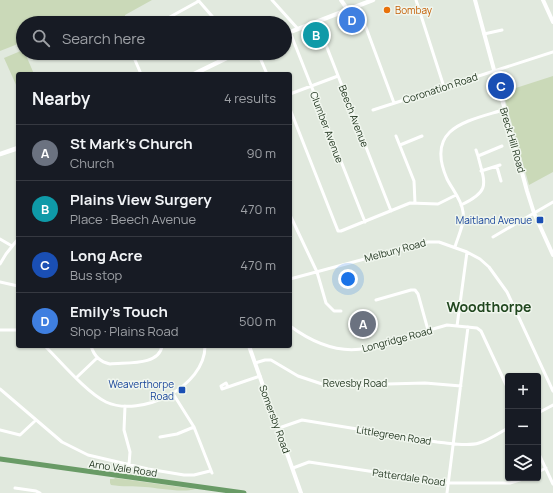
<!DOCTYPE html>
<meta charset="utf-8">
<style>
body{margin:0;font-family:Manrope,sans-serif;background:#242831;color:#f1f3f6}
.controls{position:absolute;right:12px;bottom:12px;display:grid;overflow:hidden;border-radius:4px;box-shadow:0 1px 3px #0004}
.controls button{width:36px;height:36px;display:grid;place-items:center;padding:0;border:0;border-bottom:1px solid #363941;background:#171b24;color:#f1f3f6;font:20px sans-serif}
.you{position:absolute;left:348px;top:279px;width:14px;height:14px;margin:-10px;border:3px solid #fff;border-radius:50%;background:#1a73e8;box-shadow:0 0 0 6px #1a73e833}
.badge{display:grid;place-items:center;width:26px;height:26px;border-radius:50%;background:#0b8043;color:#fff;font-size:13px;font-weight:700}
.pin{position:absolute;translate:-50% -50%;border:2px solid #fff;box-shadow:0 1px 4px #0006}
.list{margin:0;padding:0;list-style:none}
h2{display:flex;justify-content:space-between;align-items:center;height:52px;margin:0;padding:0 16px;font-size:17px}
h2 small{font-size:13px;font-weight:400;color:#9ea1a6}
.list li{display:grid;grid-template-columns:26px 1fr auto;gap:12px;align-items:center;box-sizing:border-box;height:56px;padding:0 16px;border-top:1px solid #363941}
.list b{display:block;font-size:15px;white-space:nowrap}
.list p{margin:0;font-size:13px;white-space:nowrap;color:#9ea1a6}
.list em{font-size:13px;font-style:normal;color:#9ea1a6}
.icon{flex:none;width:22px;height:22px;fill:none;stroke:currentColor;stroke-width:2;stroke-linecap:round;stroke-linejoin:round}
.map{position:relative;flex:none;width:553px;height:493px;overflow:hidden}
.search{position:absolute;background:#171b24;box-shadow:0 1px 3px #0004;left:16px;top:16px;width:276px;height:44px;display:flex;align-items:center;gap:10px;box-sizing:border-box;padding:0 14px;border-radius:22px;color:#9ea1a6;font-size:15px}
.panel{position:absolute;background:#171b24;box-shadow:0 1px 3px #0004;left:16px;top:72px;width:276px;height:276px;border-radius:4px}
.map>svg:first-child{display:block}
.green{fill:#cad9b8}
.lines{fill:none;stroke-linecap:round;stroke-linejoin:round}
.minor{stroke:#fff;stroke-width:3}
.tertiary{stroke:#fff;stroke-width:4}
.secondary{stroke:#fff;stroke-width:4.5}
.primary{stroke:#699b66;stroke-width:5}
.food-dot{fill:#e8710a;stroke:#f0f6ee;stroke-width:1.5}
.transit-dot{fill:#1a4fb4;stroke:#f0f6ee;stroke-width:1.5}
.labels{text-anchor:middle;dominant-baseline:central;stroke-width:3;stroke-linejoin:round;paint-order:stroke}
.food-label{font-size:10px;fill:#c56008;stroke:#f0f6ee;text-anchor:start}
.street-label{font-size:10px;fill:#233721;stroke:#f0f6ee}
.transit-label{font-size:10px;fill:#164399;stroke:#f0f6ee;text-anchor:end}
.district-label{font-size:14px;font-weight:bold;fill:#21471f;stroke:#f0f6ee}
</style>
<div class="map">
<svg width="553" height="493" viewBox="0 0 553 493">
<rect width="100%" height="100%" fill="#e1e9de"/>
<path class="green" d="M0,0H152L125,15V18L123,22L124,23H23V42L0,51Z
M23,50V53H25L34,74H18V87H17L4,58Z
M553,76V172L529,185L503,92Z
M115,478L195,489C183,493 158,488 145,487C134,486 122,487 111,485L110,483V479H114Z"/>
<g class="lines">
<path class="minor" d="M198,0L218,23
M272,0L298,29
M416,0L444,87
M358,6L394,103
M317,22L391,211
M159,23L199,1
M290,32L365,222
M484,34L502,30
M132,53L141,74
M258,53L267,74
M290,94L338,76
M290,109L338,231H341L410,203L438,204L456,195
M373,110L553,52
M396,136L414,181L415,203
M400,145L422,136
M476,150L478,156
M497,167L501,181
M481,171L500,165
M461,205C491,191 485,184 478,156L502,146
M290,215L317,272L326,303L334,311H341
M493,237L553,202
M0,239L12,246
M455,247C458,236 465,224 463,212C462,200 452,189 447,179C424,126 469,121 506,109
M0,264L6,254L18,239
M290,279L428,242H439L467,252L480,259L489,267L507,292L553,391
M0,282L18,286
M376,300L411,290H415L418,294L428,330
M290,326C313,343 339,354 367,348L447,325L477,328L481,331L508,389
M457,326L467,252
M0,330H18
M45,346C61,362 87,393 106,402C141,418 205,387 205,346
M91,346C94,356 100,362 110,364C126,362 159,366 162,346
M255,363L265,360H271L298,376L322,384L350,385L425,383L461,386
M76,378L97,358
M228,387L226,383L221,386L222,389L260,376
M0,389L62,442L88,455L148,469L184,475H194L210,471
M172,392L194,427L212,473
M125,406L124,430L130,452L129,465
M538,413L553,405
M279,428L302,420L437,442C450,443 467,447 479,443C489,440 499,433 508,428
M0,430L20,435L36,420
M160,437L177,434L194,427
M538,452L553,484
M293,468L309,462L448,483H510L526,478
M538,472L546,468
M15,488L36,491L40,493
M447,493L468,327"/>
<path class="tertiary" d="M341,0L348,10
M475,0L527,191L534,213L553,255
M543,0L553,22
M249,346L301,493"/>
<path class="secondary" d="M285,34L373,0
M194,74L237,53
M0,154L18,148"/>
<path class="primary" d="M0,459L244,493"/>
</g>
<circle class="food-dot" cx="387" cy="10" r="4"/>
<g class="transit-dot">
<rect x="536" y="216" width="8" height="8" rx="2"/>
<rect x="178" y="386" width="8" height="8" rx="2"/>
</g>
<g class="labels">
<g class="food-label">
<text x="395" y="10">Bombay</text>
</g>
<g class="street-label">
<text transform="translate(440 88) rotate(-18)">Coronation Road</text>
<text transform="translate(354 116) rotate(69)">Beech Avenue</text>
<text transform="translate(327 127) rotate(69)">Clumber Avenue</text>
<text transform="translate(513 140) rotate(74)">Breck Hill Road</text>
<text transform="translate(395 250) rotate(-15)">Melbury Road</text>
<text transform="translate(397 339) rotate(-15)">Longridge Road</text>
<text x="355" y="383">Revesby Road</text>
<text transform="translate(275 419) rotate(70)">Somersby Road</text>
<text transform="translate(394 435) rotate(9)">Littlegreen Road</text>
<text transform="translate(123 468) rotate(8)">Arno Vale Road</text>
<text transform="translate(409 477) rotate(8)">Patterdale Road</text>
</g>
<g class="transit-label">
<text x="532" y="220">Maitland Avenue</text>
<text x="174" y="384">Weaverthorpe<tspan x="174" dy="12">Road</tspan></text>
</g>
<g class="district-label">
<text x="489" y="306">Woodthorpe</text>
</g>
</g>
</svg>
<div class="controls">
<button>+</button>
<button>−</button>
<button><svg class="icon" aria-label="layers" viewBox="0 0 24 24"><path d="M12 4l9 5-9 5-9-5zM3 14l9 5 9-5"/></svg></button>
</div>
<div class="you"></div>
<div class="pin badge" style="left:363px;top:324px;background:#6b7280">A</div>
<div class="pin badge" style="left:316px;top:35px;background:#0f9aa8">B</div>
<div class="pin badge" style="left:501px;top:86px;background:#1a4fb4">C</div>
<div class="pin badge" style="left:352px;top:20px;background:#3f7fe0">D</div>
<div class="search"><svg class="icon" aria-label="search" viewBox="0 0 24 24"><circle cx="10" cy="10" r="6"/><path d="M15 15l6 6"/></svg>Search here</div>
<section class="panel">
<h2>Nearby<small>4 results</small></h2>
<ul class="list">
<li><span class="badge" style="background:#6b7280">A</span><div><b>St Mark's Church</b><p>Church</p></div><em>90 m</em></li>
<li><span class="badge" style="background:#0f9aa8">B</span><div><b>Plains View Surgery</b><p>Place · Beech Avenue</p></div><em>470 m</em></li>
<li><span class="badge" style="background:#1a4fb4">C</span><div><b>Long Acre</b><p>Bus stop</p></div><em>470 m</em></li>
<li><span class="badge" style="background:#3f7fe0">D</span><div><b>Emily's Touch</b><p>Shop · Plains Road</p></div><em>500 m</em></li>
</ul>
</section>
</div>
